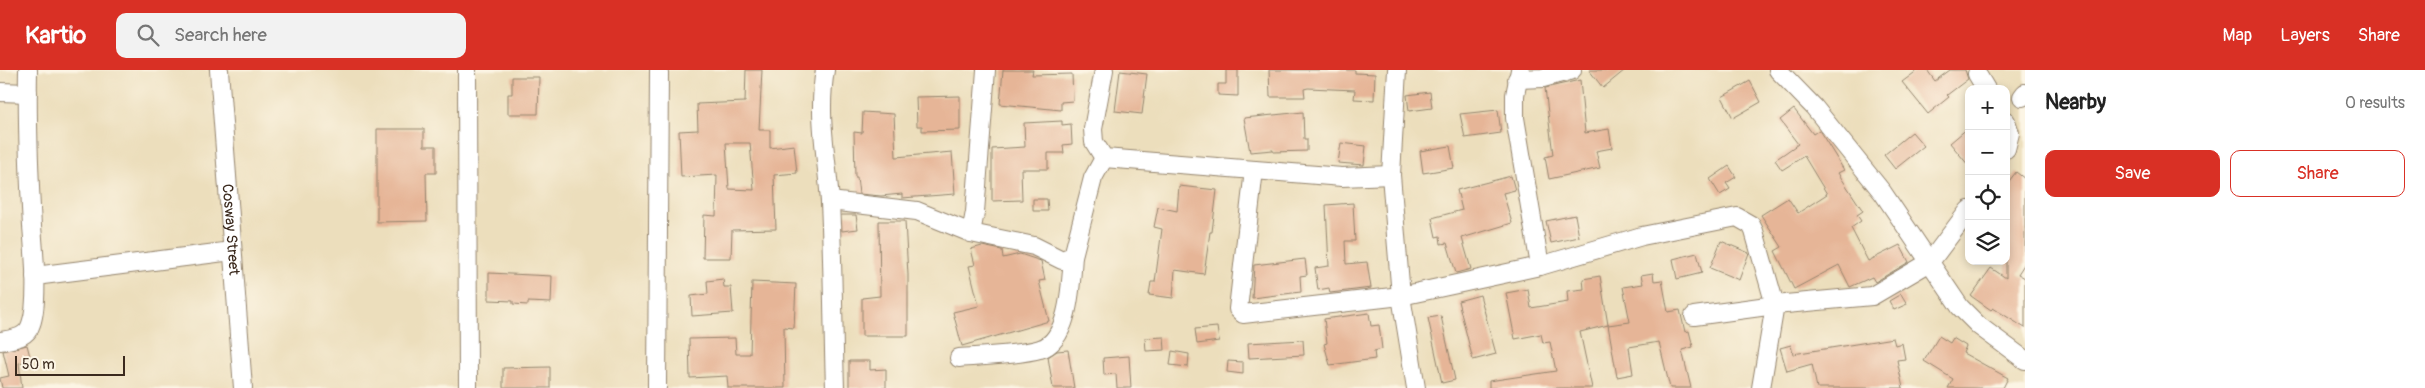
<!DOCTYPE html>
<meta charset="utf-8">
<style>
body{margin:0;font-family:Pangolin,sans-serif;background:#f2f2f2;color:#222}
.controls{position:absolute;right:15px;top:15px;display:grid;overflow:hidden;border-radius:10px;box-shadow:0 2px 8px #0003}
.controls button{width:45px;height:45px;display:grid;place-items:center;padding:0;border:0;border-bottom:1px solid #e0e0e0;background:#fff;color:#222;font:25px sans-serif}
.scale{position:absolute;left:15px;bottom:12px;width:110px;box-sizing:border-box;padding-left:5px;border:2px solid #3b2a1e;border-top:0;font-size:14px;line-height:18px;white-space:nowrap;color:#3b2a1e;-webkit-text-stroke:4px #fcf5e5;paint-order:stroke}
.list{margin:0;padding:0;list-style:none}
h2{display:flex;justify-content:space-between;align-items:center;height:65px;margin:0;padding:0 20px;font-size:21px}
h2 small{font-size:16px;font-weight:400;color:#767676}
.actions{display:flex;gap:10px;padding:15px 20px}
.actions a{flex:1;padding:11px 0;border:1px solid #d93025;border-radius:10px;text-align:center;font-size:18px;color:#d93025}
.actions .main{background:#d93025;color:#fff}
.icon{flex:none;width:28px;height:28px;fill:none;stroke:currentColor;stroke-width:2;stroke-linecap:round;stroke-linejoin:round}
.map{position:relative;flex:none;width:2025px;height:318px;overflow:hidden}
header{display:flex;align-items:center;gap:30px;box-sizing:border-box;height:70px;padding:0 25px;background:#d93025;color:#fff}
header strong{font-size:24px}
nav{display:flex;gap:28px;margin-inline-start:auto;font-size:18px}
.search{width:350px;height:45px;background:#f2f2f2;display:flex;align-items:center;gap:12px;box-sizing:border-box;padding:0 18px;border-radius:10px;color:#767676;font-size:19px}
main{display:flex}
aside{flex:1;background:#fff}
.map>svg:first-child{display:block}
.building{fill:#e6b597;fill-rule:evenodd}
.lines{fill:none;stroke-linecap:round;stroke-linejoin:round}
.street-casing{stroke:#94846d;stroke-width:20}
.street{stroke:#fff;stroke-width:18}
.labels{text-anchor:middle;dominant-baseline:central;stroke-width:4.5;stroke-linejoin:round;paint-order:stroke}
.street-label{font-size:15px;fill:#3b2a1e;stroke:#fcf5e5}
</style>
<header>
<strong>Kartio</strong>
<div class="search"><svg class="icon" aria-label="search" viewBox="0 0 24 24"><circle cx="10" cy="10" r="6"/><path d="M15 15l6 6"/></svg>Search here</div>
<nav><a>Map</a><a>Layers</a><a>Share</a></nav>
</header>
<main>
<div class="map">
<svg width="2025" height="318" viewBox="0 0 2025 318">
<rect width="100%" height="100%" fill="#fcf5e5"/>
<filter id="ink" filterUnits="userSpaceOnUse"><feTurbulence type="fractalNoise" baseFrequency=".02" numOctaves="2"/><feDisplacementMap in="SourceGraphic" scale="10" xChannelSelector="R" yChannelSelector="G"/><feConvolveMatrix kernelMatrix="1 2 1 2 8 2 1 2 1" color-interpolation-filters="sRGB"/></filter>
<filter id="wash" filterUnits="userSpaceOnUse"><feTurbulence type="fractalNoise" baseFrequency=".0096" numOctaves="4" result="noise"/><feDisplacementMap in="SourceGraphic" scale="20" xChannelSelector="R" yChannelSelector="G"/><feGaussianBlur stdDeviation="1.12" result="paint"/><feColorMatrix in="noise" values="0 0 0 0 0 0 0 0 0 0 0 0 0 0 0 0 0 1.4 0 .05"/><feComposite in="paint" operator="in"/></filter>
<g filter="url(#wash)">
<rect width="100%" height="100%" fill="#ecdebc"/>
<g id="blocks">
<path class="building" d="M746,0H762L759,60H770V78L794,75L797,103L774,105L776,159L732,160L731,188H703L704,145L716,146L717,105L681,107L679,61L698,60L697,34L745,32ZM726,73H750L754,120L729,119Z
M1003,0H1033L1032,5L1072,4L1073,31L1061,32V40L1000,34Z
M1226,0H1238V26L1218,25V14H1226Z
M1269,0H1355V3L1375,4L1374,30L1354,29L1355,20L1308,18L1304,19L1305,27H1270Z
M1589,0H1625L1603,18Z
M1918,0H1927L1935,11L1950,0H1965L1968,9L1947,25L1949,27L1928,44L1902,12Z
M1120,1L1147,4L1142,44L1115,41Z
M512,7H539L538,44H508V24H512Z
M1580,10L1585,63L1609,59L1612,78L1596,81L1600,98L1549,109L1545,87L1553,85L1545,18Z
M1750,11L1761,32L1733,48L1722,27Z
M1430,22L1432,38L1409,41L1407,25Z
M960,26V60L922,61V56H917L916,27Z
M1794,39L1813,64L1819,60L1844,100L1838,103L1863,141L1857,145L1861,151L1851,158L1868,191L1900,175L1909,192L1875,212L1872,207L1850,217L1839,195L1794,219L1775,181L1782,177L1761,145L1788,128L1798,143L1827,124L1804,86L1782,100L1775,90L1798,74L1780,50Z
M1498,40L1501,63L1465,68L1460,44Z
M863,42L894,44L896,87L952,82L955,124L902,128V124L881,126L859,124L857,107H855L854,62L862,63Z
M1303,42L1304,69H1307V81L1273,82V80L1250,82L1244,48Z
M1062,51V55L1071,54L1072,74L1063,75L1064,83H1048V99H1021L1022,130L992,131V79L1025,77L1024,53Z
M1969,57V96L1950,73Z
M377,59H424V76H436V103H426L427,151L377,152Z
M1912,62L1924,76L1895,99L1884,85Z
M1341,73L1366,76L1364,95L1338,93Z
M1450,76L1454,98L1423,103L1420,81Z
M1729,96L1736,107L1726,113L1730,119L1720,125L1710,109Z
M2016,102L2025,109V193L2018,204L2025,208V258L1993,238L1991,240L1971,226L1991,198L2006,208V115Z
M1511,106L1515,120L1503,123L1512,153L1462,168L1471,199L1456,203L1447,173L1441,174L1440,166L1436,167L1432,148L1462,140L1457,120Z
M1179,116L1217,120L1212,162H1210L1204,204L1175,200L1173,228L1149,225L1151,212H1155L1162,159L1154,157L1158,137L1177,141Z
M1033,129H1047L1048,141H1033Z
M1353,133L1355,171H1345L1346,194L1367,192L1371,218L1330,223L1329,218L1318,220L1315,198L1329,196L1326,135Z
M841,145H856L858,159L842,161Z
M1575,145L1579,167L1551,173L1546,151Z
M879,151H905L908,205V266H862V228L880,226Z
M1721,171L1749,183L1739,210L1710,198Z
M982,176L1002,180L1003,188L1020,184L1041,191L1045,210L1039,211L1049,251L962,276L953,242L979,236L969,196L975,195L971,179Z
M1697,183L1702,203L1677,209L1673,189Z
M1305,189L1307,205L1300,206L1301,222L1252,228L1254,195Z
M489,203L552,206L551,233L528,232V235L513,234V231L489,230Z
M1653,203L1654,211L1662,210L1668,242L1680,240L1685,262L1689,261L1693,277L1682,280L1691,318H1670L1659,272L1629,277L1633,304L1617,307L1608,255L1630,252L1623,217L1643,214L1641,205Z
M1600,206L1608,255L1580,262L1592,318H1489V311L1556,301L1550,272L1543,273L1541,264L1515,269L1506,223L1528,219L1531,238L1568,232L1567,221L1584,219L1583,209Z
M723,209L724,217H731L733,243L692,246L691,226L708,224L707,211Z
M752,212L796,214L794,258L784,257L785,318H728L727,306L690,308L689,269L735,268L736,284H750Z
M1901,224L1907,234L1894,240L1889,231Z
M1480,225L1496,284L1473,290L1458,231Z
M1369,243L1371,256L1379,255L1382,279L1374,281L1375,289L1330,295L1324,274L1327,273L1324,249Z
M1441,246L1455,310L1442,313L1428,248Z
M1217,257L1219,271L1197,274L1195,259Z
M1939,266L1950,273L1953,268L1966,276L1963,283L2008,308L2003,318H1948L1953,309L1924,291Z
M1164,267L1165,280L1146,281L1145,268Z
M1893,268L1895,275L1902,273L1905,289L1897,290L1903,318H1817L1812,294L1787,301L1780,278L1791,275L1793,284Z
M1303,270L1304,285L1249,288L1248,273Z
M27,275L31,290L19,293L22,318H2L0,308L9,306L3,281Z
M1068,280L1074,318H1053L1048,287L1057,281Z
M1172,281L1189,284L1188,297L1170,295Z
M1129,286L1131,318H1117L1116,304L1104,305L1103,288Z
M849,291H870V300L886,299V318H849Z
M1228,291L1243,292V304L1227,302Z
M550,297V318H503V298Z"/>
</g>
</g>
<g filter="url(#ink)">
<use href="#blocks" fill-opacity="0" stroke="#94846d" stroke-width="1"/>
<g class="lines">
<defs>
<g id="street">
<path id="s1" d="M219,0L243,318"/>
<path d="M467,0L468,318"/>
<path d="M825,0C817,47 827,86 830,132C833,194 833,256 835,318"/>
<path d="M1104,0L1093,59L1094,72L1104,88L1342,107L1391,105"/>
<path d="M1397,0L1391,105L1401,226L1416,318"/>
<path d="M1520,0L1515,25V48L1540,196"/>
<path d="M1778,0L1814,37L1883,123L1960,237L1979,256L2025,290"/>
<path d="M1977,4L1986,19"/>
<path d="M1517,9L1543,8L1572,0"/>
<path d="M0,22L28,23"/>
<path d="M2022,27L2025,23"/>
<path d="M2006,51L2010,63L2006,79"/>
<path d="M1254,100L1238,239L1243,244L1401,226L1540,196L1642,166L1737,147L1751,155L1754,161L1775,235L1761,318"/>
<path d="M830,131L917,141L971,163L975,142L986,0"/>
<path d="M971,163L1034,176L1062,190L1073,186L1093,108L1104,88"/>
<path d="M35,206L232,181"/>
<path d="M1694,246L1775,235L1872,226L1930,192L1969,140"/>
<path d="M0,271C13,269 27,268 31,254C39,232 34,181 32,156C29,104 27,52 28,0"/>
<path d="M959,288C982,286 1020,285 1040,279C1070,271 1071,211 1073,186"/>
<path d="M657,318L659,0"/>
</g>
</defs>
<use href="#street" class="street-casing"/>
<use href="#street" class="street"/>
</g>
</g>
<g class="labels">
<g class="street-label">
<text stroke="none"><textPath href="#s1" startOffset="160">Cosway Street</textPath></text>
</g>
</g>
</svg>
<div class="controls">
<button>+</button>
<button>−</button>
<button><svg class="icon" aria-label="locate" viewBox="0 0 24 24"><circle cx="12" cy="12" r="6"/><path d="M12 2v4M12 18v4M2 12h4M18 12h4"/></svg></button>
<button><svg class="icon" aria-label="layers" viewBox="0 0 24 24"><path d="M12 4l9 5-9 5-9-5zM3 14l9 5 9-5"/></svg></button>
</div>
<div class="scale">50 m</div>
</div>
<aside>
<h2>Nearby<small>0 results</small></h2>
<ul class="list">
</ul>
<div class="actions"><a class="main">Save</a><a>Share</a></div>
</aside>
</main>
